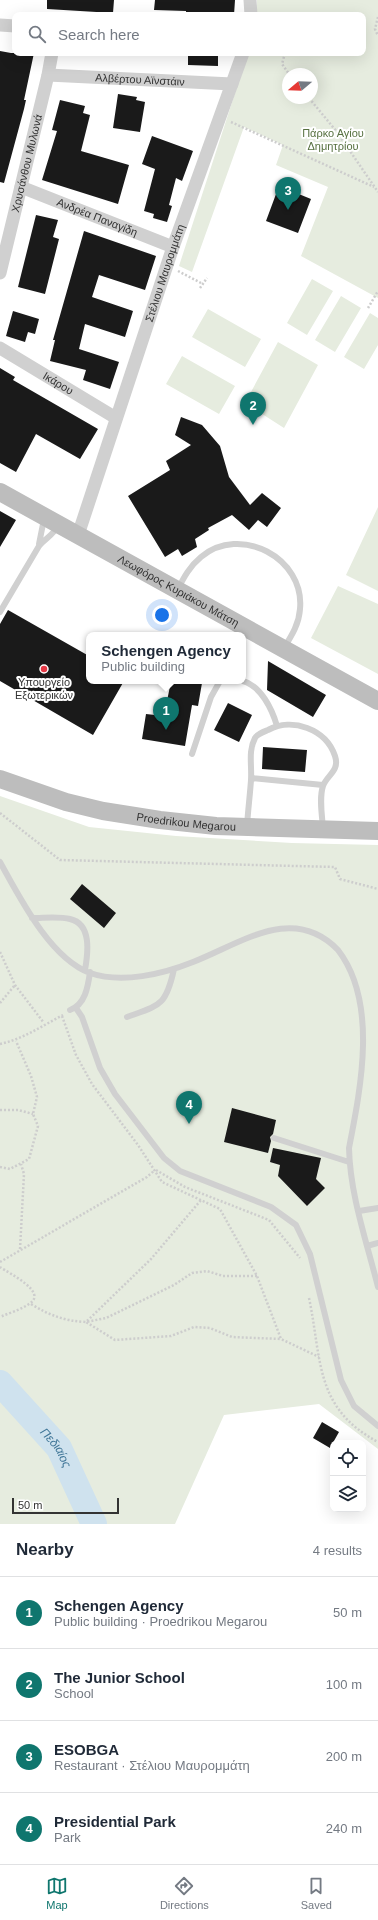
<!DOCTYPE html>
<meta charset="utf-8">
<style>
body{margin:0;font-family:Arial,sans-serif;background:#f2f2f3;color:#1f2937}
.controls{position:absolute;right:12px;bottom:12px;display:grid;overflow:hidden;border-radius:8px;box-shadow:0 4px 16px #0002}
.controls button{width:36px;height:36px;display:grid;place-items:center;padding:0;border:0;border-bottom:1px solid #e0e1e3;background:#fff;color:#1f2937;font:20px sans-serif}
.compass{position:absolute;left:282px;top:68px;width:36px;height:36px;border-radius:50%;background:#fff;box-shadow:0 4px 16px #0002;rotate:251deg}
.scale{position:absolute;left:12px;bottom:10px;width:107px;box-sizing:border-box;padding-left:4px;border:2px solid #333;border-top:0;font-size:11px;line-height:14px;white-space:nowrap;color:#333;-webkit-text-stroke:3px #fff;paint-order:stroke}
.you{position:absolute;left:162px;top:615px;width:14px;height:14px;margin:-10px;border:3px solid #fff;border-radius:50%;background:#1a73e8;box-shadow:0 0 0 6px #1a73e833}
.badge{display:grid;place-items:center;width:26px;height:26px;border-radius:50%;background:#0f766e;color:#fff;font-size:13px;font-weight:700}
.pin{position:absolute;translate:-50% -33px;filter:drop-shadow(0 1px 2px #0008)}
.pin::after{content:'';position:absolute;top:21px;width:14px;height:12px;background:inherit;clip-path:polygon(0 0,100% 0,50% 100%)}
.popup{position:absolute;left:86px;top:632px;width:160px;height:52px;box-sizing:border-box;display:grid;place-content:center;border-radius:8px;background:#fff;filter:drop-shadow(0 1px 3px #0005);font-size:13px;white-space:nowrap;color:#747a83}
.popup b{font-size:15px;color:#1f2937}
.popup::after{content:'';position:absolute;left:50%;top:100%;margin-left:-8px;border:8px solid transparent;border-top-color:#fff}
.list{margin:0;padding:0;list-style:none}
h2{display:flex;justify-content:space-between;align-items:center;height:52px;margin:0;padding:0 16px;font-size:17px}
h2 small{font-size:13px;font-weight:400;color:#747a83}
.list li{display:grid;grid-template-columns:26px 1fr auto;gap:12px;align-items:center;box-sizing:border-box;height:72px;padding:0 16px;border-top:1px solid #e0e1e3}
.list b{display:block;font-size:15px;white-space:nowrap}
.list p{margin:0;font-size:13px;white-space:nowrap;color:#747a83}
.list em{font-size:13px;font-style:normal;color:#747a83}
.icon{flex:none;width:22px;height:22px;fill:none;stroke:currentColor;stroke-width:2;stroke-linecap:round;stroke-linejoin:round}
.map{position:relative;flex:none;width:378px;height:1524px;overflow:hidden}
.search{position:absolute;background:#fff;box-shadow:0 4px 16px #0002;left:12px;right:12px;top:12px;height:44px;display:flex;align-items:center;gap:10px;box-sizing:border-box;padding:0 14px;border-radius:8px;color:#747a83;font-size:15px}
.sheet{height:340px;background:#fff}
nav{display:flex;justify-content:space-around;align-items:center;box-sizing:border-box;height:56px;border-top:1px solid #e0e1e3;background:#fff;font-size:11px;color:#747a83}
nav a{display:grid;justify-items:center;gap:2px}
nav .on{color:#0f766e}
.map>svg:first-child{display:block}
.green{fill:#e6ecdf;fill-rule:evenodd}
.lines{fill:none;stroke-linecap:round;stroke-linejoin:round}
.river{stroke:#cfe2ee;stroke-width:26}
.building{fill:#1a1a1a}
.path{stroke:#cdcdcd;stroke-width:2.5;stroke-dasharray:2 2;stroke-linecap:butt}
.service{stroke:#d0d0d0;stroke-width:6}
.minor{stroke:#d0d0d0;stroke-width:13}
.secondary{stroke:#bdbdbd;stroke-width:18}
.poi-dot{fill:#e63946;stroke:#fff;stroke-width:1.5}
.labels{text-anchor:middle;dominant-baseline:central;stroke-width:4;stroke-linejoin:round;paint-order:stroke}
.street-label{font-size:11px;fill:#333;stroke:#fff}
.park-label{font-size:11px;fill:#56703f;stroke:#fff}
.poi-label{font-size:11px;fill:#333;stroke:#fff}
.water-label{font-size:12px;font-style:italic;fill:#3f7597;stroke:#fff}
</style>
<div class="map">
<svg width="378" height="1524" viewBox="0 0 378 1524">
<rect width="100%" height="100%" fill="#fff"/>
<path class="green" d="M257,0H378V298L301,256L328,187L276,165L283,145L244,127L192,272L179,266L248,53H363V15H257ZM288,74H312V98H288Z
M312,279L333,291L307,335L287,323Z
M341,296L361,308L335,352L315,340Z
M208,309L261,339L245,367L192,337Z
M370,313L378,318V345L364,369L344,357Z
M278,342L318,365L284,428L245,403Z
M182,356L235,386L219,414L166,384Z
M378,507V591L346,575Z
M338,586L378,604V674L311,638Z
M0,796L89,827L176,836L292,843L378,845V1449L319,1404L224,1415L175,1524H0Z"/>
<g class="lines">
<path class="river" id="s1" d="M0,1383L59,1448L94,1524"/>
</g>
<path class="building" d="M47,0H114L113,13L47,9Z
M155,0H235L234,15H186V11L154,10Z
M0,51L11,53H34L24,100H26L24,109L4,183L0,182Z
M188,53H218V66L188,65Z
M118,94L137,97L136,100L145,102L140,132L113,128Z
M60,100L85,106L83,113L90,115L81,151L129,165L118,204L42,180L57,131L52,130Z
M152,136L193,151L182,181L176,178L169,205L172,206L167,222L153,218L154,214L144,211L155,169L142,164Z
M279,186L311,199L298,233L266,221Z
M36,215L58,220L53,237L59,239L45,294L18,287Z
M84,231L156,256L145,290L99,275L92,297L133,311L125,337L85,324L79,349L119,362L110,389L83,380L86,370L50,361L55,340H53Z
M13,311L39,319L35,334L28,332L25,342L6,336Z
M0,368L15,377L13,380L98,429L80,459L36,434L16,472L0,463Z
M181,417L202,425L220,446L229,477L250,505L262,493L281,508L267,527L258,520L249,530L232,515L208,528L209,530L195,539L197,547L182,556L178,549L165,557L128,496L170,470L166,461L191,445L175,435Z
M0,511L16,520L0,547Z
M8,610L89,656V681H124L93,735L0,681V624Z
M268,661L326,695L313,717L267,690Z
M171,681H191L202,683L198,706L192,705L185,746L142,739L146,714L164,716Z
M228,703L252,715L239,742L214,730Z
M263,747L307,750L305,772L262,769Z
M82,884L116,913L104,928L70,899Z
M232,1108L276,1120L273,1134L270,1137L271,1141L268,1153L224,1142Z
M273,1148L321,1158L316,1179L325,1188L307,1206L278,1176L280,1165L270,1162Z
M322,1422L339,1432L330,1448L313,1438Z"/>
<g class="lines">
<path class="path" d="M378,17L375,29L378,36
M285,53L282,64L289,74
M309,98L337,132L378,192
M231,122L374,187
M178,271L203,284
M200,288L207,278
M368,308L378,291
M0,813L60,860L335,867L340,879L378,889
M0,952L15,985L44,1023
M0,1003L15,985
M62,1016L76,1055L92,1084L138,1145L162,1182L220,1209L257,1276L281,1339L319,1357
M0,1044C23,1039 42,1026 63,1015
M0,1110H18L33,1114
M0,1167L10,1169L29,1159L38,1126L33,1114L37,1097L31,1076L16,1041
M156,1170L185,1187L269,1220L300,1258
M20,1249L24,1174L21,1164
M0,1262L147,1177L155,1170
M0,1267C8,1273 49,1292 29,1304C20,1310 9,1313 0,1317
M257,1276H223L207,1271L192,1273L174,1285L106,1318L86,1322L115,1340L171,1336L194,1327L210,1328L232,1337L281,1339
M309,1298C322,1359 314,1408 378,1442
M31,1304C49,1315 64,1321 86,1322L151,1259L201,1200"/>
<path class="service" d="M39,544L43,524L46,519
M178,589C184,577 190,566 201,557C240,524 305,558 300,609C299,624 292,635 284,648
M0,612L39,546C45,539 54,534 58,526
M243,681C261,686 272,709 277,726
M192,754L211,697L220,681
M252,778L323,785
M247,826C248,810 250,795 251,780C252,765 248,751 255,738C257,734 263,732 268,730C292,717 326,729 335,756C340,771 327,775 323,786C319,798 322,815 323,828
M0,862C20,898 50,958 90,973C122,984 163,974 193,962C240,944 293,903 338,950C378,1002 361,1087 349,1148C350,1195 367,1243 378,1287
M32,918C44,918 59,916 70,919C92,924 88,953 85,970
M76,1008L82,1017L100,1068L115,1094L164,1158L180,1171L271,1207L296,1225L310,1254L341,1380L354,1406L378,1426
M70,1010C85,1005 88,987 90,972
M127,1017C160,1005 166,1006 174,969
M274,1138L349,1162
M359,1211L378,1208
M367,1246L378,1243"/>
<g class="minor">
<path d="M250,0L251,15"/>
<path d="M0,25L15,26"/>
<path id="s2" d="M48,75L232,84"/>
<path id="s3" d="M21,187L173,247"/>
<path id="s4" d="M0,273L48,75L52,53"/>
<path id="s5" d="M0,348L116,418"/>
<path id="s6" d="M78,535L173,247L243,53"/>
</g>
<g class="secondary">
<path id="s7" d="M0,492L378,701"/>
<path id="s8" d="M0,779L66,802L103,811L160,820L216,826L378,831"/>
</g>
</g>
<circle class="poi-dot" cx="44" cy="669" r="4"/>
<g class="labels">
<g class="street-label">
<text stroke="none"><textPath href="#s2" startOffset="92">Αλβέρτου Αϊνστάιν</textPath></text>
<text stroke="none"><textPath href="#s4" startOffset="113">Χρυσάνθου Μυλωνά</textPath></text>
<text stroke="none"><textPath href="#s3" startOffset="82">Ανδρέα Παναγίδη</textPath></text>
<text stroke="none"><textPath href="#s6" startOffset="276">Στέλιου Μαυρομμάτη</textPath></text>
<text stroke="none"><textPath href="#s5" startOffset="68">Ικάρου</textPath></text>
<text stroke="none"><textPath href="#s7" startOffset="204">Λεωφόρος Κυριάκου Μάτση</textPath></text>
<text stroke="none"><textPath href="#s8" startOffset="192">Proedrikou Megarou</textPath></text>
</g>
<g class="park-label">
<text x="333" y="133">Πάρκο Αγίου<tspan x="333" dy="13">Δημητρίου</tspan></text>
</g>
<g class="poi-label">
<text x="44" y="682">Υπουργείο<tspan x="44" dy="13">Εξωτερικών</tspan></text>
</g>
<g class="water-label">
<text stroke="none"><textPath href="#s1" startOffset="86">Πεδιαίος</textPath></text>
</g>
</g>
</svg>
<div class="controls">
<button><svg class="icon" aria-label="locate" viewBox="0 0 24 24"><circle cx="12" cy="12" r="6"/><path d="M12 2v4M12 18v4M2 12h4M18 12h4"/></svg></button>
<button><svg class="icon" aria-label="layers" viewBox="0 0 24 24"><path d="M12 4l9 5-9 5-9-5zM3 14l9 5 9-5"/></svg></button>
</div>
<svg class="compass" viewBox="-18 -18 36 36"><path d="M0-13l5 13h-10z" fill="#e53935"/><path d="M0 13l5-13h-10z" fill="#747a83"/></svg>
<div class="scale">50 m</div>
<div class="you"></div>
<div class="pin badge" style="left:166px;top:730px">1</div>
<div class="popup"><b>Schengen Agency</b>Public building</div>
<div class="pin badge" style="left:253px;top:425px">2</div>
<div class="pin badge" style="left:288px;top:210px">3</div>
<div class="pin badge" style="left:189px;top:1124px">4</div>
<div class="search"><svg class="icon" aria-label="search" viewBox="0 0 24 24"><circle cx="10" cy="10" r="6"/><path d="M15 15l6 6"/></svg>Search here</div>
</div>
<section class="sheet">
<h2>Nearby<small>4 results</small></h2>
<ul class="list">
<li><span class="badge">1</span><div><b>Schengen Agency</b><p>Public building · Proedrikou Megarou</p></div><em>50 m</em></li>
<li><span class="badge">2</span><div><b>The Junior School</b><p>School</p></div><em>100 m</em></li>
<li><span class="badge">3</span><div><b>ESOBGA</b><p>Restaurant · Στέλιου Μαυρομμάτη</p></div><em>200 m</em></li>
<li><span class="badge">4</span><div><b>Presidential Park</b><p>Park</p></div><em>240 m</em></li>
</ul>
</section>
<nav>
<a class="on"><svg class="icon" aria-label="map" viewBox="0 0 24 24"><path d="M3 6l6-2 6 2 6-2v14l-6 2-6-2-6 2zM9 4v14M15 6v14"/></svg>Map</a>
<a><svg class="icon" aria-label="directions" viewBox="0 0 24 24"><path d="M12 3l9 9-9 9-9-9zM9 14v-3h6M13 9l2 2-2 2"/></svg>Directions</a>
<a><svg class="icon" aria-label="saved" viewBox="0 0 24 24"><path d="M7 4h10v16l-5-4-5 4z"/></svg>Saved</a>
</nav>
